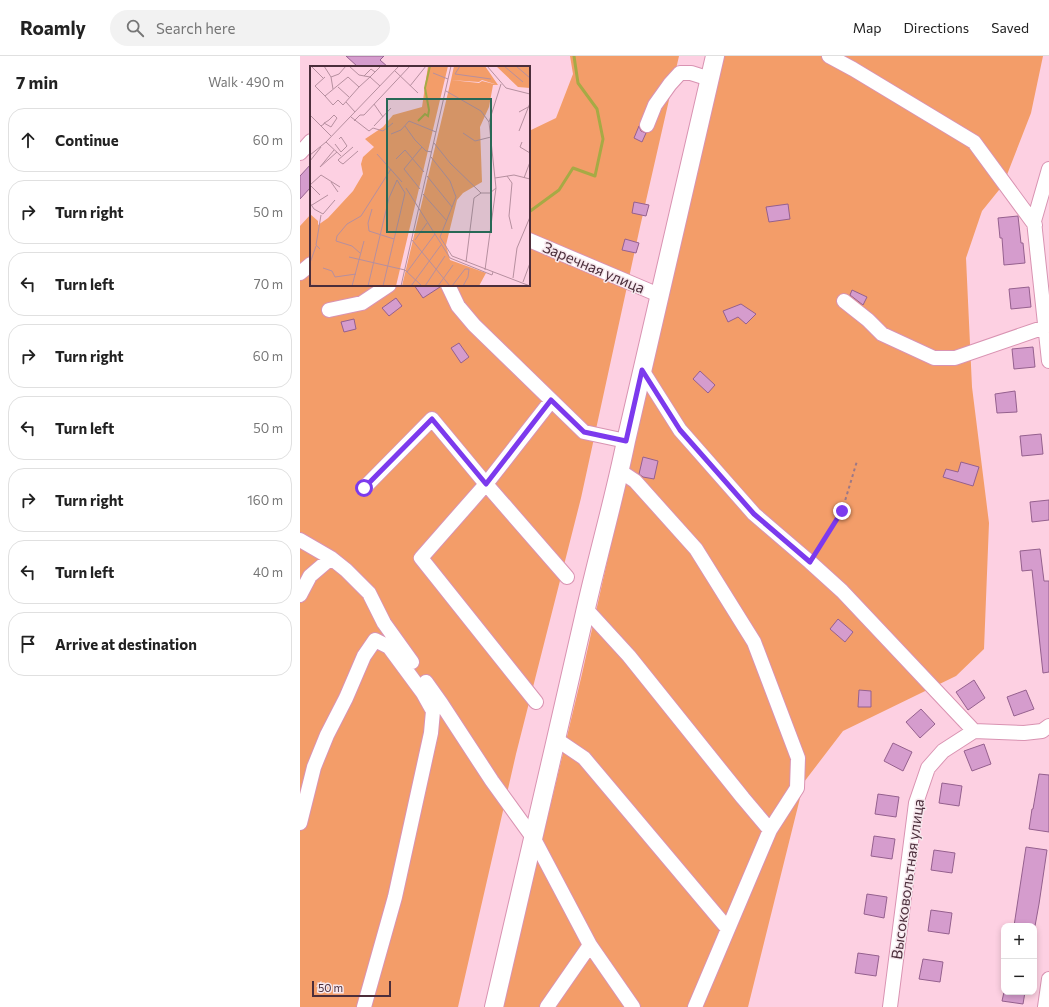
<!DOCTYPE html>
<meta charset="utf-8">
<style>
body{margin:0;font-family:Commissioner,sans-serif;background:#f2f2f2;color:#222}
.controls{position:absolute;right:12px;bottom:12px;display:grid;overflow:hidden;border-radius:8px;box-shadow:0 2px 6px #0003}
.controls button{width:36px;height:36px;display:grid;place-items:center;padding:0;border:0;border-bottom:1px solid #e0e0e0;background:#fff;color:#222;font:20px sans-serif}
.scale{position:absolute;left:12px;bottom:10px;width:79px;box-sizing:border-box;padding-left:4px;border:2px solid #4b2e3b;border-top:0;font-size:11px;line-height:14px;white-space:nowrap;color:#4b2e3b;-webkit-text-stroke:3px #f6e7ed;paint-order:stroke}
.stop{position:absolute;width:12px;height:12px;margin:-9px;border:3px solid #7c3aed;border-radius:50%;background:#fff}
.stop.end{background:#7c3aed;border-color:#fff;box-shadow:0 1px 4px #0008}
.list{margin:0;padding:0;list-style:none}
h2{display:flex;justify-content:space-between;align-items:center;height:52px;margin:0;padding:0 16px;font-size:17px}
h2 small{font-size:13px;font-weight:400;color:#767676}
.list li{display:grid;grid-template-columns:26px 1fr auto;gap:12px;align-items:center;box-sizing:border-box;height:64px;margin:0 8px 8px;padding:0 8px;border:1px solid #e0e0e0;border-radius:16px}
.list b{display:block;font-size:15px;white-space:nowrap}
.list em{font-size:13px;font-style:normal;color:#767676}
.icon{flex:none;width:22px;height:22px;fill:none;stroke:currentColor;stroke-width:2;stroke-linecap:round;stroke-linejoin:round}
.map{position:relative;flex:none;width:749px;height:951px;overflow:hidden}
header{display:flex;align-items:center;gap:24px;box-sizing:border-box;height:56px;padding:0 20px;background:#fff;border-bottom:1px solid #e0e0e0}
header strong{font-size:19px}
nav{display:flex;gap:22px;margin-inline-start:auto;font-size:14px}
.search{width:280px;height:36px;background:#f2f2f2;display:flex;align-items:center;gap:10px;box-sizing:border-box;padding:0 14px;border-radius:22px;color:#767676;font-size:15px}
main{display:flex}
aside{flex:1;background:#fff}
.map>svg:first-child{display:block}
.green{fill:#f39d69}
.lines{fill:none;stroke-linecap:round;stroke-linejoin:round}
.stream{stroke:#a6aa45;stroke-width:3}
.building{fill:#d59ccd;stroke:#95608e}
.minor-casing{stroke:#d993b2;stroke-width:16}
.major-casing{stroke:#d993b2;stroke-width:20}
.path{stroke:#9c7887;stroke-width:2;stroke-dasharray:3 3;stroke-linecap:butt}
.minor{stroke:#fff;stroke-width:14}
.major{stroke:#fff;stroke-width:18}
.route{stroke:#7c3aed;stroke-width:5}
.labels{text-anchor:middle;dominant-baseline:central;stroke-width:3;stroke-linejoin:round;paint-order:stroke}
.street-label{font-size:15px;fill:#4b2e3b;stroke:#f6e7ed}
.inset-river{fill:none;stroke:#a6aa45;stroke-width:2}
.inset-road{fill:none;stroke:#b68f9f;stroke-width:1}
.view{fill:#286856;fill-opacity:0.15;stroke:#286856;stroke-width:2}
.inset-edge{fill:none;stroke:#4b2e3b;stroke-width:2}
</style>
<header>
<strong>Roamly</strong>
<div class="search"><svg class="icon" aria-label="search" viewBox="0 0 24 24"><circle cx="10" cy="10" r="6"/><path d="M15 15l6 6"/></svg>Search here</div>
<nav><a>Map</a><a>Directions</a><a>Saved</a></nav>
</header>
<main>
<aside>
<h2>7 min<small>Walk · 490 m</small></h2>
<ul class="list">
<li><svg class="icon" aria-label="ahead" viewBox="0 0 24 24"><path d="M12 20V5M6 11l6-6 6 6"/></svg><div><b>Continue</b></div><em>60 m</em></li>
<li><svg class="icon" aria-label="right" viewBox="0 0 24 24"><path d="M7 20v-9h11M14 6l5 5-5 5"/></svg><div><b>Turn right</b></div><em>50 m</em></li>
<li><svg class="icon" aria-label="left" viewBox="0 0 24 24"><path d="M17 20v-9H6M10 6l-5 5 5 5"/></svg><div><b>Turn left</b></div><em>70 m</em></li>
<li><svg class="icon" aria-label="right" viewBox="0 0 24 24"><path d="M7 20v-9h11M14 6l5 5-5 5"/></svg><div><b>Turn right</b></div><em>60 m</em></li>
<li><svg class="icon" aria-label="left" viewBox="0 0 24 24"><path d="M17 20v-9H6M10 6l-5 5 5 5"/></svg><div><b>Turn left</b></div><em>50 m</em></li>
<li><svg class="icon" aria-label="right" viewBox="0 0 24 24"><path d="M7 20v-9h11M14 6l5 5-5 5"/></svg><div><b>Turn right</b></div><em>160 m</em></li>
<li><svg class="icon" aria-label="left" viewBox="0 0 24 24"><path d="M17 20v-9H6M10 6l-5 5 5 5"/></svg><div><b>Turn left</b></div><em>40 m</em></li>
<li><svg class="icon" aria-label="arrive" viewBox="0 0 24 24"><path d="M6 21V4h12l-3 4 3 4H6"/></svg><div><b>Arrive at destination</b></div></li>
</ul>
</aside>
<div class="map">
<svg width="749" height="951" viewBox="0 0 749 951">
<rect width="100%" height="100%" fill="#fdd0e2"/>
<path class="green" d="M270,0H379L340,171L281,442L216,698L158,951H0V170L11,158V229H229V75L256,62L273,18Z
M423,0H743L731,57L703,129L682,155L666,202L672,331L689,467L684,593L656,620L543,675L504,726L448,951H202L282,618L349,318Z"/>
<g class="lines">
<path class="stream" d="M229,156L259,134L273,112L295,120L303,83L297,53L278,27L275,7L274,0"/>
</g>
<path class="building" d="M46,0H84L80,4L88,11H58Z
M339,70L341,75L346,77L342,86L334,82Z
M11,108V131L0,143V120Z
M334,146L349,149L346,160L332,157Z
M488,148L490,163L469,166L466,151Z
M718,160L721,187H723L725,207L704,209L702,182H700L698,162Z
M325,183L339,187L336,197L322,194Z
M114,229H140V231L123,242Z
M729,231L731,251L711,253L709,233Z
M552,234L567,241L563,249L550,239Z
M96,242L102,250L89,260L82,252Z
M441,248L456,258L446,268L438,261L428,266L423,255Z
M54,263L56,273L44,276L41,266Z
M159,287L169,301L161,307L151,292Z
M733,291L735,311L714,313L712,293Z
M400,315L415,329L408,337L393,323Z
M715,335L717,356L697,357L695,338Z
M741,378L743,398L722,400L720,380Z
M343,401L358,405L354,423L343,421L339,418Z
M661,406L679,411L673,430L643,421L646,413L658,416Z
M749,444V464L732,466L730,446Z
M740,493L744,525H749V616L743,617L732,514L722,515L720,495Z
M538,563L553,576L545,586L530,573Z
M674,624L685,642L668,654L656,636Z
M559,634L571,635V651H558Z
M726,634L734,653L714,660L707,641Z
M621,653L635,668L620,682L606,666Z
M593,687L612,696L603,715L584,705Z
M684,688L691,708L672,715L664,695Z
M739,718L749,719V776L729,773L732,753H733Z
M642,727L662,730L659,750L639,747Z
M578,738L599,741L596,761L575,758Z
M574,780L595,783L592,803L571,800Z
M726,791L747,794L739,848L735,870H714Z
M634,794L655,797L652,817L631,814Z
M567,838L587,841L584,862L564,858Z
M631,854L652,857L649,878L628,875Z
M558,897L579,900L576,920L555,917Z
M623,903L643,906L640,926L619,923Z
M704,936H725L723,948L702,945Z"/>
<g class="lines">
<defs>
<path id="minor" d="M529,0L553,13L674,86L735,169
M347,69L355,49L370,28L380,17H391L410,23
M0,97L11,85
M749,113L734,165L749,305
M229,184L359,239
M0,217L11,208
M148,229L158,250L174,269L284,376L326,385
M544,245L568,264L582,278L634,302H655L745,271
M29,254L62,247L89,229
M342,314L380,374L454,458L510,506L542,535L674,675
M320,415L335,425L396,493L454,586L498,702L497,732L470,774L395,951
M64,432L132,363L186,428L267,521
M0,484L31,502L46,514L69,537L84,567L112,606
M0,539L10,520L31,502
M286,553L329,600L443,742L470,774
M126,626L141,647L192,725L234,783L290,889L333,951
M236,646L121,502L186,428L251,345
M256,683L284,702L428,873
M0,767L14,711L27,679L46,642L64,600L75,584L89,591L123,637L133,655L131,677L95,841L64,951
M247,951L290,889
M590,951L616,747L628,712L643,695L674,675L724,677L742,675L749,670
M745,951L749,923"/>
<path id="major" d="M194,951C225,821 254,691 284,561C297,502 314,444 326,385L415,0"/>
</defs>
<use href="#minor" class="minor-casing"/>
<use href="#major" class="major-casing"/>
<path class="path" d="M516,496L542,455L557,405"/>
<use href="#minor" class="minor"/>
<use href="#major" class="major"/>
</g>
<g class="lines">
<path class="route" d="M64,432L132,363L186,428L251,344L284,376L326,385L342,314L380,374L454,458L510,506L542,455"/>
</g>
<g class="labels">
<g class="street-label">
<text transform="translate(294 211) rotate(23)">Заречная улица</text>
<text transform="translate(607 823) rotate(-82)">Высоковольтная улица</text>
</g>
</g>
<g transform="translate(10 10)">
<rect width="220" height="220" fill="#fdd0e2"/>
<path d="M118,0H138L86,220H0V148L8,155V159L18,152L43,125L53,108L51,98L53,91L64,81L55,73L73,61L83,49L112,41ZM144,0H175L188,19L172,14L169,16L141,14ZM186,0H220V22L208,21ZM141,14L169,17L172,15L188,19H183L179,41L170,61L172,116L153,127L147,134L136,179L140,194L176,207L169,220H92Z" fill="#f39d69"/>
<path class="inset-river" d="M108,55L115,48L118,50L119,44L115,22L120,0"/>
<path class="inset-road" d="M1,0L13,12M14,0L21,11L29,8L36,0M39,0L49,9L60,11L49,21M150,0L145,8L181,13M177,0L196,22L220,28M194,0L213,16M206,0L220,12M85,5L108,27M123,7L138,13M54,10L61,3L65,6M15,11L5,20L15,30M21,11L23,23M38,11L49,21L33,39L28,34L23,39L15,30ZM70,20L60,11L71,0M100,20L116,0M28,21L39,31M136,25L171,45L179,56M36,36L45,46M64,38L73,51M209,46L220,40M0,49L21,70M41,51L59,65L63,62L73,65L83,57M44,55L50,49H54L100,0M11,60L14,58V57L16,56L19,54L24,49L27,52L21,61L14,57M64,60L81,42M95,60L105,74L116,85L122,86M209,65L220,37M153,67L165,75L181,71M81,68L91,64L99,55L126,66M16,76L31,90M212,76L210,81L220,87M124,77L140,97L171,127M25,78L31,86L37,80L31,71L29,73M43,81L28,94L30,96L33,98L48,85M24,84L10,101L27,86M67,88L92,116M0,89L16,76L89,0M121,91L140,115L146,131L130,171L142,190L220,220M86,93L95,84L114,106M0,95L11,81M117,110L142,141M197,110L202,117L199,150L202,163M185,112L204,109L220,113M214,112L220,96M21,116L28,126M0,119L11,109L30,121M0,119L10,129M96,122L140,192L182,209L183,206M110,123L94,103L112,81M113,128L137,155M0,137L4,143L13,148L25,134M2,139L18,129M62,143L58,157L59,165L84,173M102,174L140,220M105,174L117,157M10,183L6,179L11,149M50,187L42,180L26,175L27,170L37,158L51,150L81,103M39,191L95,204L112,220M156,196L164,132L171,127H180L186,122M0,197L6,180M13,202L22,205L25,211L46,208M175,204L186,122L179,56L191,18M97,206L125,168M203,212L207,182L220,151M213,216L220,197M0,219L17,220M42,220L54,175M58,220L79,132L87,114L95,127L73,220M91,220L141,0M101,220L131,179M115,220L135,190M128,220L143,199M142,220L155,203H159M153,220L158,211L159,203"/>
<path class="view" d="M77,33H181V166H77Z"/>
<rect width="220" height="220" class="inset-edge"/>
</g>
</svg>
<div class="controls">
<button>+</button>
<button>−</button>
</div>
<div class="scale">50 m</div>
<div class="stop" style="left:64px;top:432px"></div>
<div class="stop end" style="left:542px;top:455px"></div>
</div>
</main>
